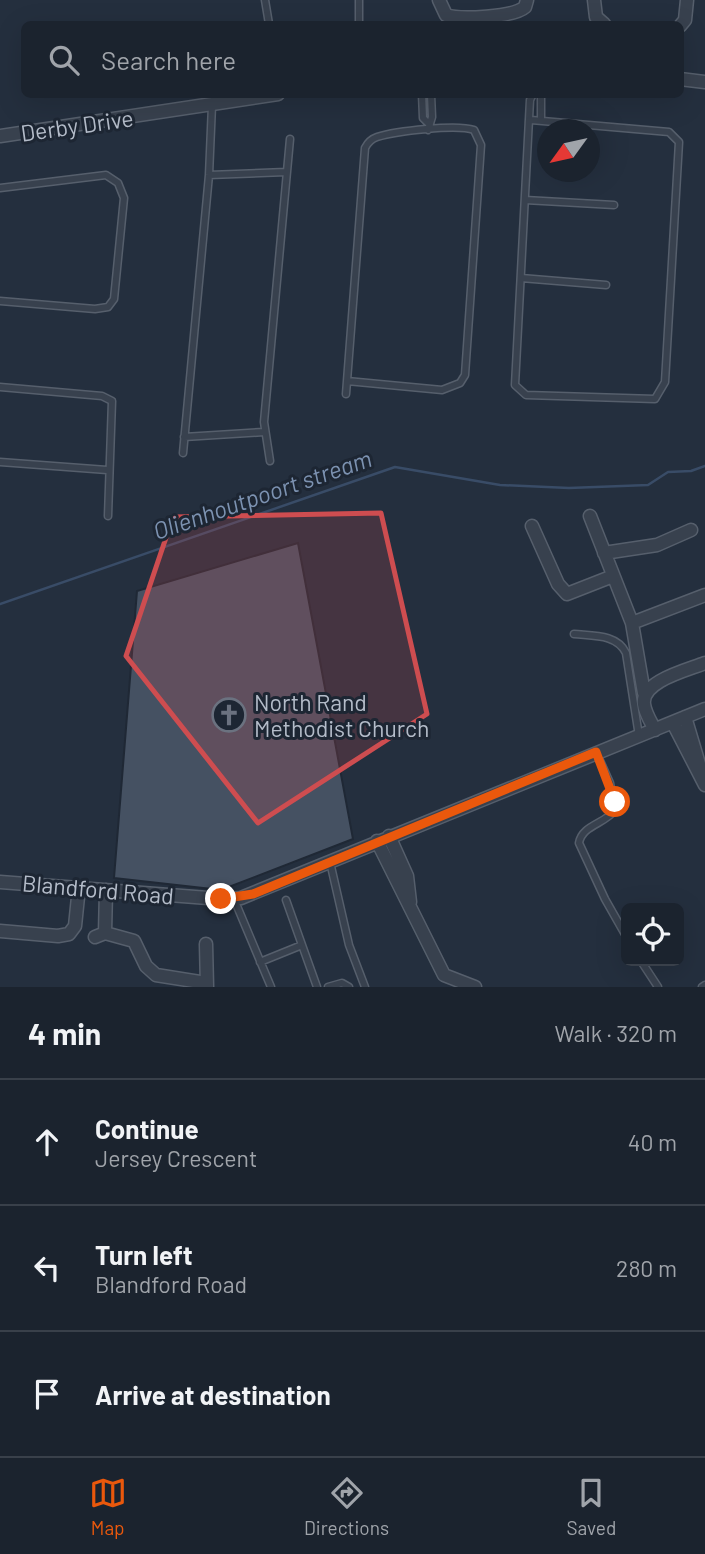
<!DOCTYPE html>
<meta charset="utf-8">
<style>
body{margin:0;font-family:Barlow,sans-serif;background:#242b36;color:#f1f3f6}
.controls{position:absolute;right:21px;bottom:21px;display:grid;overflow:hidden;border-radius:10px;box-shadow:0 7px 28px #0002}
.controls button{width:63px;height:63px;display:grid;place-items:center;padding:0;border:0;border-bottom:2px solid #39404a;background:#1b232e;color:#f1f3f6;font:35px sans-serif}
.compass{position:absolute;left:537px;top:119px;width:63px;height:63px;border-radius:50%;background:#1b232e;box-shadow:0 7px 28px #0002;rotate:237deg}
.stop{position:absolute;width:21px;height:21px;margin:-16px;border:5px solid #ea580c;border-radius:50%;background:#fff}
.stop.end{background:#ea580c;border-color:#fff;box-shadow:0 2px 7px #0008}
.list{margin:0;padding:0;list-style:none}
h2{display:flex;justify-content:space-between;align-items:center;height:91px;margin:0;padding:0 28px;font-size:30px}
h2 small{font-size:23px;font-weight:400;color:#a0a4aa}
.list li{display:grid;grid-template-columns:46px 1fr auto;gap:21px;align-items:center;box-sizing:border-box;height:126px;padding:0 28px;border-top:2px solid #39404a}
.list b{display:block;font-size:26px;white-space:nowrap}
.list p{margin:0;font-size:23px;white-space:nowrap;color:#a0a4aa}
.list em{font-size:23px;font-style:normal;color:#a0a4aa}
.icon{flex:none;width:38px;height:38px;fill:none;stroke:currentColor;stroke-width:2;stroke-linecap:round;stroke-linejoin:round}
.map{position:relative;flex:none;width:705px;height:987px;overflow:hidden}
.search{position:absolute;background:#1b232e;box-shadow:0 7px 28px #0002;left:21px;right:21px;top:21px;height:77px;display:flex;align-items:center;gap:18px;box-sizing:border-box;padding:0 24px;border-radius:10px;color:#a0a4aa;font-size:26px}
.sheet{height:469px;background:#1b232e}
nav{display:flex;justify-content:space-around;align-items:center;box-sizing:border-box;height:98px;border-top:2px solid #39404a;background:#1b232e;font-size:19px;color:#a0a4aa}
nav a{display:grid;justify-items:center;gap:4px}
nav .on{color:#ea580c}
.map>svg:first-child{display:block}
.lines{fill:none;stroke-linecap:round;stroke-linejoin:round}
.stream{stroke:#394c67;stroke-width:2.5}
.building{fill:#455162;stroke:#1f2835;stroke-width:2}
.lane-casing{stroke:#565f6c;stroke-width:9}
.street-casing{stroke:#565f6c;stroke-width:15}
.lane{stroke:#38414e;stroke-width:6}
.street{stroke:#38414e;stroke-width:12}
.route{stroke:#ea580c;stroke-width:9}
.marked{fill:#ce4d50;fill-opacity:0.2;stroke:#ce4d50;stroke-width:5;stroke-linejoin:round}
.labels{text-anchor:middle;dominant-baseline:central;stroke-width:6;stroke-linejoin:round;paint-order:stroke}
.street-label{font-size:23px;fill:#b4bcc9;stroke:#1d2633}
.poi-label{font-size:23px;fill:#b4bcc9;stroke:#1d2633;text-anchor:start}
.water-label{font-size:24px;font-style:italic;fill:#7c92b1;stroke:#1d2633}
</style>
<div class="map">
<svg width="705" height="987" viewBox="0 0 705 987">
<rect width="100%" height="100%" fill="#242f3e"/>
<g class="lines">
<path class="stream" d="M0,604L395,467L500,485L569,488L648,485L668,472L691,471L705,466"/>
</g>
<path class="building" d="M298,543L353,839L221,890L114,878L137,591Z"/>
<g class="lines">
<defs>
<path id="lane" d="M265,0L269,24
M359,0V24
M422,94L423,118L428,123
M531,120L669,132L679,142L665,382L655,399L526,395L515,385L530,100L533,94
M541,120V94
M428,130L432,117L431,94
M209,175L286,172
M0,188L106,175L118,183L124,198L114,299L108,307L95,309L0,301
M525,200L614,205
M521,278L606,285
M0,387L102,396L112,401L108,516
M346,394L347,381L365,148C368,142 371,139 377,137C396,131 457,124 474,130L481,145L465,375L460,383L442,390L347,381
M184,437L264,432
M183,453L209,175L212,105
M270,461L264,422L290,139
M0,462L107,470
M574,634C593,636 617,634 626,653L639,736
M597,754L610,783L615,810C605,824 582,825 579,843L605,899L626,936
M330,862L349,945L365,987
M234,899L271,987
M302,945L317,987
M641,961L658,987
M260,962L302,945L286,900
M328,987L342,983L349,987
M702,987L705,985"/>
<path id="street" d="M439,0L446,15C460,20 514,17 525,7L527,0
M594,0L596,17L604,24
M680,26L685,20L687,0
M680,79L705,82
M0,136L278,94
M590,516L632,623
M532,526L558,584L567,594L613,576
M604,553L657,545L691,530
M644,693L632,623L705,595
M685,717L702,774
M673,723L705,785
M655,730C651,722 645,713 644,704C641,681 688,670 705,663
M389,836L407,876L410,902
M377,841L444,975L475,987
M0,882L221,899L241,898L705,709
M0,931L58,936L69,934L75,926L79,887
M105,933L106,890
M95,937L105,933L134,941L146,966L156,975L206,983
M206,944L207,987"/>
</defs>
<use href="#lane" class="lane-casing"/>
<use href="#street" class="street-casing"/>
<use href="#lane" class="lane"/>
<use href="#street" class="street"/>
</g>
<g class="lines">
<path class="route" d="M221,899L253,894L596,752L615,802"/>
</g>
<path class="marked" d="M381,513L427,714L258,823L126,656L173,517Z"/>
<defs>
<symbol id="church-ring" viewBox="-11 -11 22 22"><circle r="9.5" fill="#1d2633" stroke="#6b7280" stroke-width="1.5"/><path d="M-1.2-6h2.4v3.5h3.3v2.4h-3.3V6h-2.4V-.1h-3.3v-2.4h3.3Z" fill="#6b7280"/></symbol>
</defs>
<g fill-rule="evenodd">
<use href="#church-ring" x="210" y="696" width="38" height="38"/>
</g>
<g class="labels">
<g class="street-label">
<text transform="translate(77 125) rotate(-8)">Derby Drive</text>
<text transform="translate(98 889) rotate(5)">Blandford Road</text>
</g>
<g class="poi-label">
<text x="254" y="702">North Rand<tspan x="254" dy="26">Methodist Church</tspan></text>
</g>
<g class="water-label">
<text transform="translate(262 494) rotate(-19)">Olienhoutpoort stream</text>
</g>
</g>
</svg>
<div class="controls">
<button><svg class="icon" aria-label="locate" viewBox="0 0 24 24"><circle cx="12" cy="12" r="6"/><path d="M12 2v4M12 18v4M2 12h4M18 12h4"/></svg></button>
</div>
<svg class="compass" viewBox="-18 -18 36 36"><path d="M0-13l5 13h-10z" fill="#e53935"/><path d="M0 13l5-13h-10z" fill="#a0a4aa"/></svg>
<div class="stop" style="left:615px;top:802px"></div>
<div class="stop end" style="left:221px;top:899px"></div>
<div class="search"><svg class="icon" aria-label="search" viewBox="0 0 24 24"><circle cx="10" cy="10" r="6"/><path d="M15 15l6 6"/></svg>Search here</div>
</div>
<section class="sheet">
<h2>4 min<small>Walk · 320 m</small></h2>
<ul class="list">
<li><svg class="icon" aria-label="ahead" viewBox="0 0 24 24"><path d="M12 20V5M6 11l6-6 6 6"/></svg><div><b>Continue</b><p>Jersey Crescent</p></div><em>40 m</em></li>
<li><svg class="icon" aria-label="left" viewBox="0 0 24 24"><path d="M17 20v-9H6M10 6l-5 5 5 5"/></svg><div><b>Turn left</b><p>Blandford Road</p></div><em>280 m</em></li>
<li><svg class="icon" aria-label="arrive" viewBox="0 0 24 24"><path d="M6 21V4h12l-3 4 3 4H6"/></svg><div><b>Arrive at destination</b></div></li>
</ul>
</section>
<nav>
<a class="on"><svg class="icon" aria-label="map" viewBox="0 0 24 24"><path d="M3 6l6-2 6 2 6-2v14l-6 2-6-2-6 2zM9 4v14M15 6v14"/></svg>Map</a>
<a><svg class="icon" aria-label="directions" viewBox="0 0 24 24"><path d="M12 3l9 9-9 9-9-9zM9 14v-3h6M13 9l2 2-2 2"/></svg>Directions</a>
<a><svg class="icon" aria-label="saved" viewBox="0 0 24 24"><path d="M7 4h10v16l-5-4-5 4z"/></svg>Saved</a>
</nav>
